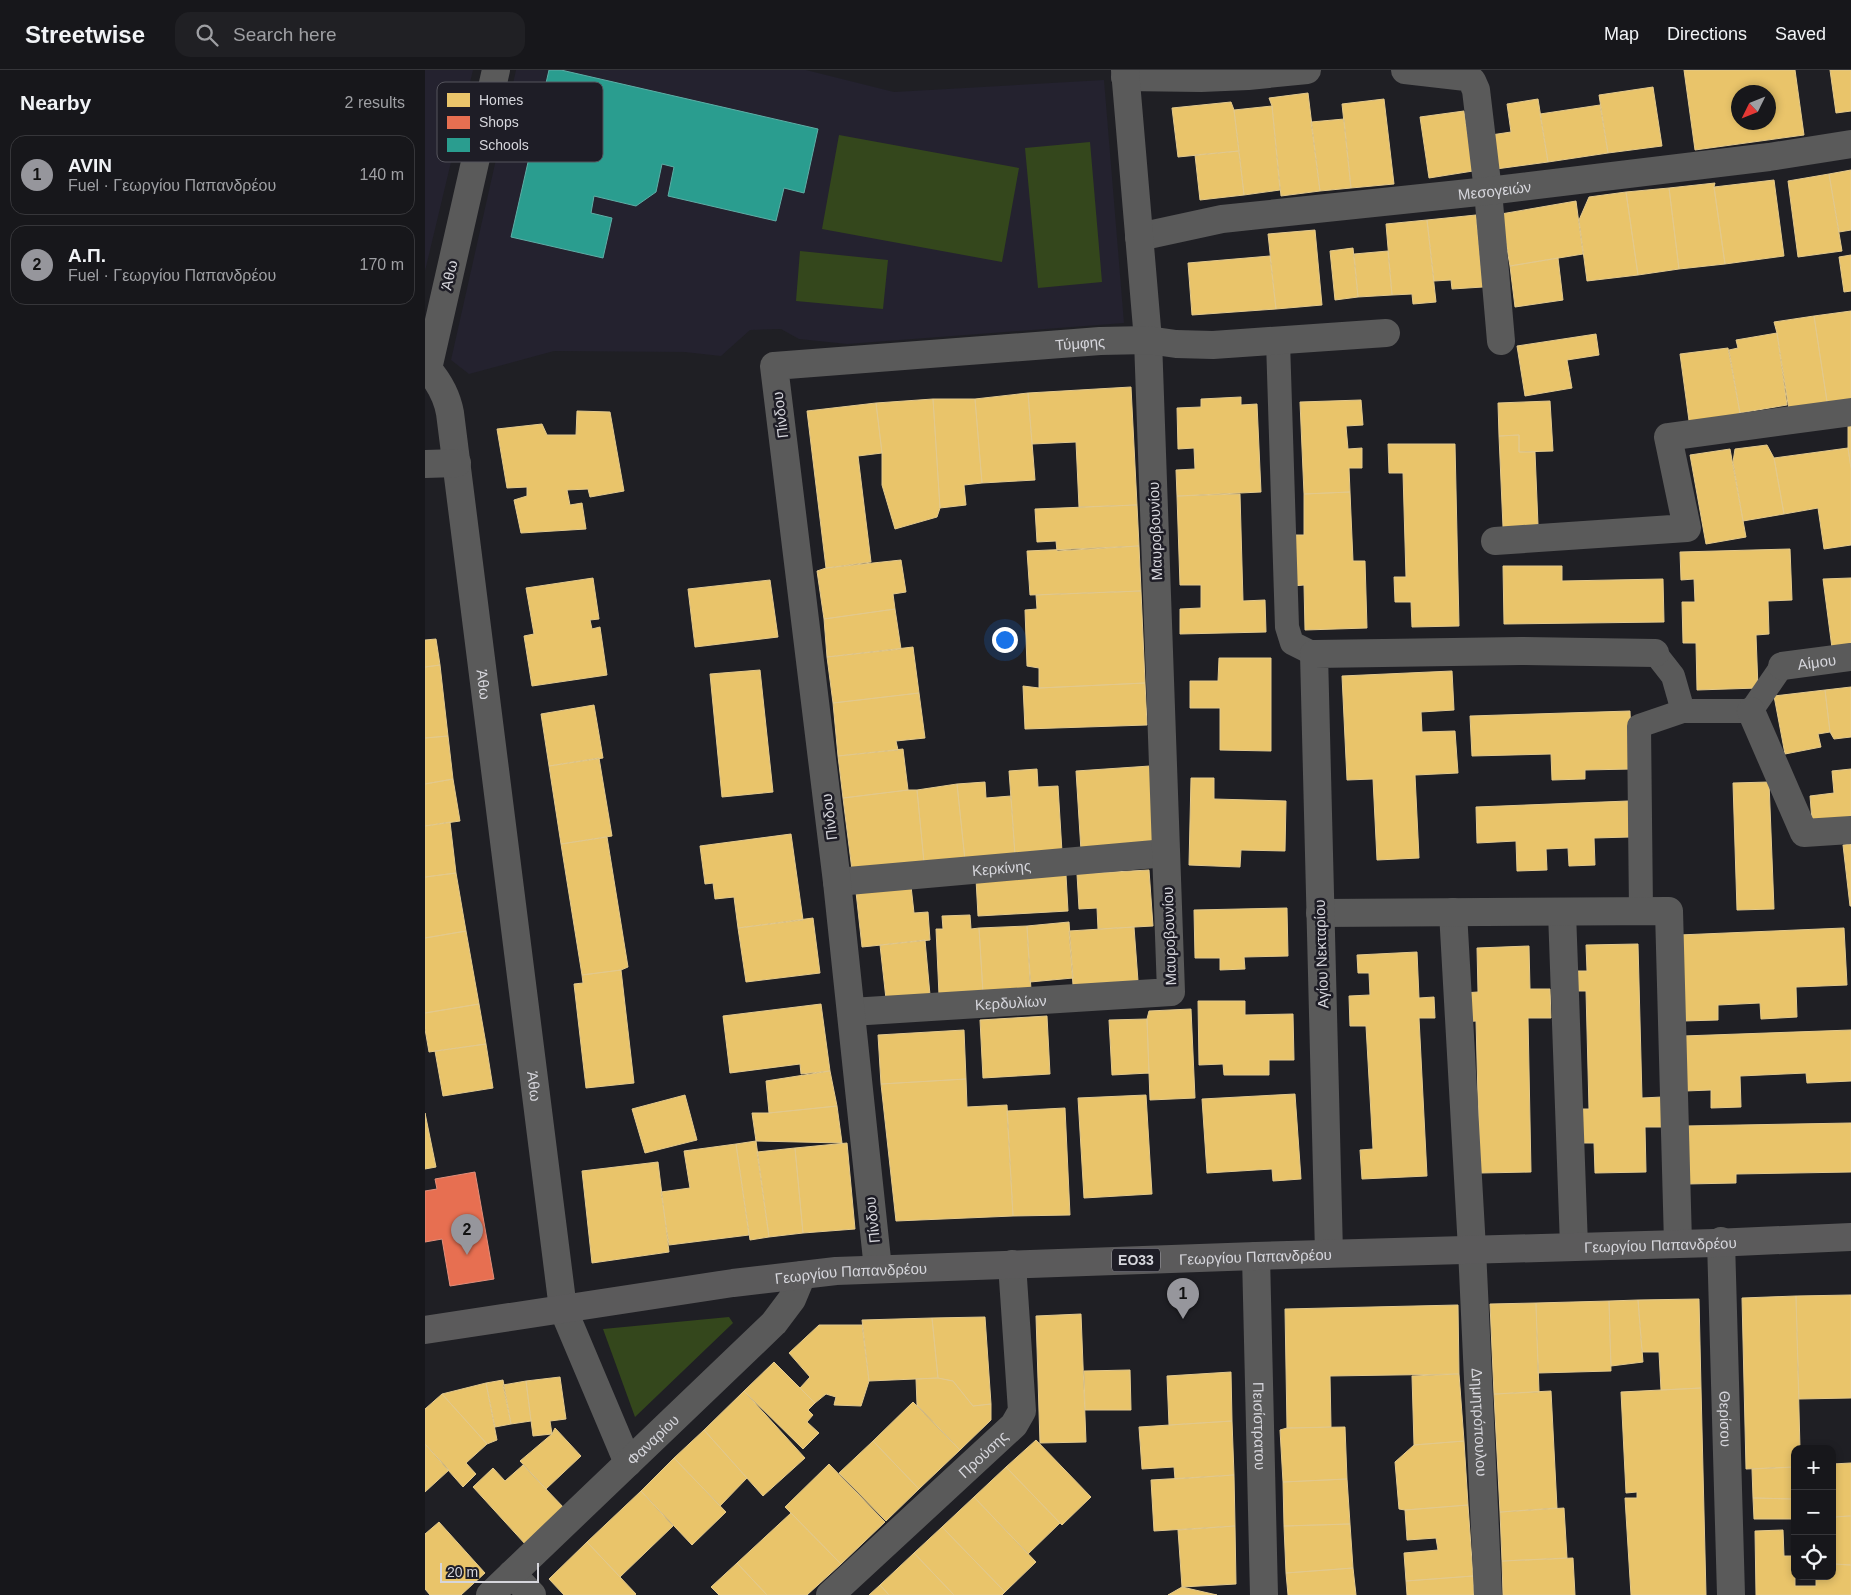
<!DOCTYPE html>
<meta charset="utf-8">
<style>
body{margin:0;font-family:Arial,sans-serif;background:#202024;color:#f1f3f6}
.controls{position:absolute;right:15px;bottom:15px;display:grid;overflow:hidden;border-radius:10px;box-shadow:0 2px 8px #0003}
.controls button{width:45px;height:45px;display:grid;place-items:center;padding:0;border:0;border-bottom:1px solid #36363a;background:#17171b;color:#f1f3f6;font:25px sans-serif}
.compass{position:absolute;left:1306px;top:15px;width:45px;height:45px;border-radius:50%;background:#17171b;box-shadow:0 2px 8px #0003;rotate:227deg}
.scale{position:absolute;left:15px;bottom:12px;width:99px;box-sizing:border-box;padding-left:5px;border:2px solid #d6d6dc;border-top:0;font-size:14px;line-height:18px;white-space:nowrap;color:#d6d6dc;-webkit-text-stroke:4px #1e1d26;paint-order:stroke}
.you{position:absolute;left:579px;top:569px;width:18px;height:18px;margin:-12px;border:4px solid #fff;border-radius:50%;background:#1a73e8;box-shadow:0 0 0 8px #1a73e833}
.badge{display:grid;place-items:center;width:32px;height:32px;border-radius:50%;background:#96969c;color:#111;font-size:16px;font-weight:700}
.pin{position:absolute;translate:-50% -41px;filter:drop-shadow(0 1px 2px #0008)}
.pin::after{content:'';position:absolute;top:26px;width:18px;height:15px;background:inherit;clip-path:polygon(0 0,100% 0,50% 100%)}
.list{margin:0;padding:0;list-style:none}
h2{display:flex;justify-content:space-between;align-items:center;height:65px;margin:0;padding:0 20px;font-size:21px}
h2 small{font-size:16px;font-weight:400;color:#9e9fa3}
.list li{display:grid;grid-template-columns:32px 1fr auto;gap:15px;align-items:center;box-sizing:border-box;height:80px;margin:0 10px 10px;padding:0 10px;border:1px solid #36363a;border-radius:15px}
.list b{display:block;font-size:19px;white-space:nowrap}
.list p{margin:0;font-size:16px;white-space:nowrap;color:#9e9fa3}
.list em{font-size:16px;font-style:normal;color:#9e9fa3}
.icon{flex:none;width:28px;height:28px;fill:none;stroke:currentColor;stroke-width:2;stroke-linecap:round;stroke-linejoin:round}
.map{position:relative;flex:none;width:1426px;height:1525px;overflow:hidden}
header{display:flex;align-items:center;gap:30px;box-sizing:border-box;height:70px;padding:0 25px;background:#17171b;border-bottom:1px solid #36363a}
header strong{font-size:24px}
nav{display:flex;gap:28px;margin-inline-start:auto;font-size:18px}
.search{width:350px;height:45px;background:#202024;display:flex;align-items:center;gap:12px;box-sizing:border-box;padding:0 18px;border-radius:15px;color:#9e9fa3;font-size:19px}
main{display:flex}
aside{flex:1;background:#17171b}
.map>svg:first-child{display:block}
.built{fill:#24222f}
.green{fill:#34471c}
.homes{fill:#e9c46a;stroke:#e3c98c;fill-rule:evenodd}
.shops{fill:#e76f51;stroke:#e28e7b}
.schools{fill:#2a9d8f;stroke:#5eaea6}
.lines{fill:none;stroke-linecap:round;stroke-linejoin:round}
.pedestrian{stroke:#5a5a5a;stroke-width:24}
.minor{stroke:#5a5a5a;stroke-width:28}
.tertiary{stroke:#5a5a5a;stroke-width:28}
.primary{stroke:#5b5a5b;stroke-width:28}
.labels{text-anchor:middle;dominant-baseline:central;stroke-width:5;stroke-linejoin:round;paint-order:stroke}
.shield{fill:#1e1d26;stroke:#9f9ea5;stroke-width:1}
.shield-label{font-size:14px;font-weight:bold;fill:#d6d6dc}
.street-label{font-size:15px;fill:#d6d6dc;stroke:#1e1d26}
.key{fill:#1e1d26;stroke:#55545d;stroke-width:1}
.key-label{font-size:14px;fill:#d6d6dc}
</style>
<header>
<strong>Streetwise</strong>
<div class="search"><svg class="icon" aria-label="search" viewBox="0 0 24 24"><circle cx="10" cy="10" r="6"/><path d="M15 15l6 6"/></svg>Search here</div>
<nav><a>Map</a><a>Directions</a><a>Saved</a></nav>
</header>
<main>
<aside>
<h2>Nearby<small>2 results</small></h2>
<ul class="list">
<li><span class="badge">1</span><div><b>AVIN</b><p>Fuel · Γεωργίου Παπανδρέου</p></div><em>140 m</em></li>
<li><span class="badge">2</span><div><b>Α.Π.</b><p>Fuel · Γεωργίου Παπανδρέου</p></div><em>170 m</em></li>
</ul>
</aside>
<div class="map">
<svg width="1426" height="1525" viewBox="0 0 1426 1525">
<rect width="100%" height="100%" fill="#1f1f24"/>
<path class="built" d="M0,0H48L0,201Z
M91,0H381L469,22L679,10L699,253L422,274L374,269L356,259L325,260L296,286L260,282L129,281L44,304L26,290Z"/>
<path class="green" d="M414,65L594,98L577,192L397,159Z
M665,72L677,212L613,218L600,78Z
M375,181L463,190L458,239L371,231Z
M304,1247L308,1253L210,1347L178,1259Z"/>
<path class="homes" d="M1259,0H1370L1379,65L1270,80ZM1314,22H1344V52H1314Z
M1405,0H1426V41L1411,43Z
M1228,17L1237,76L1183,83L1174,25Z
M883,23L895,121L856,126L847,36L844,28Z
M959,29L969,114L926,118L917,34Z
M1113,29L1123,92L1071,99L1066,65L1086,62L1082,34Z
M806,32L809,40L814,81L753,87L747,38Z
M1175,35L1183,83L1123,92L1115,44Z
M847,36L855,120L819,125L809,40Z
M1039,41L1048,101L1004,108L995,47Z
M919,49L926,118L895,121L886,52Z
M814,81L819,125L775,130L770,85Z
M1426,100V160L1414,162L1404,104Z
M1404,104L1417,181L1373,187L1363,111Z
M1349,110L1359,186L1300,194L1289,117Z
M1290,113L1289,117L1300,194L1254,199L1244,118Z
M1244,118L1254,199L1213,205L1201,122Z
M1201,122L1213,205L1162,211L1154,150L1164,127Z
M1151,131L1158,184L1085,196L1076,144Z
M1051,145L1058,217L1027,219L1026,210L1009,211L1002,150Z
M1002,150L1011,232L988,234L987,224L967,225L961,154Z
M890,160L897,235L851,239L843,164Z
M928,178L933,227L910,230L905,181Z
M963,181L967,225L933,227L929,184Z
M1426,185V221L1419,222L1414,187Z
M845,186L851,239L767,245L763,193Z
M1133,188L1138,230L1090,237L1085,196Z
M1426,241V334L1403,338L1389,246Z
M1389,246L1403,338L1364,340L1352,263L1349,252Z
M1352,263L1362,335L1315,343L1304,280L1313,278L1311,270Z
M1171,264L1174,285L1142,290L1147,318L1100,326L1092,276Z
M1303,278L1315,343L1265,358L1255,284Z
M706,317L712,435L654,437L651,372L607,374L603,323Z
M603,323L610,410L557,413L550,329Z
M816,327V335L832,334L836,422L752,426L751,400L770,399L769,378L753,379L752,338L776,337V329Z
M508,329H550L557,413L539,415L541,435L515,438Z
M508,329L515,438L512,447L470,459L457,415V383L451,333Z
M936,330L938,355L921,356L923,379L937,378V398H924L925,422L879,424L875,332Z
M1125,331L1128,381L1094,382V365L1074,366L1073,333Z
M451,333L457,383L433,386L446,492L401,498L382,341Z
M152,341L185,342L199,421L165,427L163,419L142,420L145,435L157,433L161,459L96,463L89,430L102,426V417L82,418L72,359L117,354L122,365H151Z
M1423,356H1426V398L1423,378Z
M1094,365V382H1110L1113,455L1078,457L1074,366Z
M963,374H1030L1034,556L987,557L986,532H970L969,507H981L978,403H964Z
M1342,375L1349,388L1359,444L1318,451L1308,392L1310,379Z
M1423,378L1426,398V475L1399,479L1393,438L1359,444L1349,388Z
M1305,379L1321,467L1281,474L1265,385Z
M925,422L928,491H940L942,558L880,560L879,515L868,516L867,465H879V424Z
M815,424L818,531L840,530L841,562L755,564V539L776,538V515H755L752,426Z
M712,435L714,476L632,481L631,471L612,472L610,439Z
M714,476L716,521L605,525L602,481Z
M1365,479L1367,530L1343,531L1344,564L1331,565L1333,618L1272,620L1271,573H1258L1257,532H1270L1269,509L1256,510L1255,482Z
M476,490L481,522L468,524L470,539L399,549L392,501L401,498Z
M1078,496H1137V511L1238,509L1239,552L1079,554Z
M168,508L174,549L165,550L167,559L175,557L182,605L107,616L99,566L109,564L101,518Z
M1426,508V576L1407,578L1398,509Z
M345,510L353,567L270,577L263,519Z
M716,521L720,613L614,618V598L602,596L600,540L612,539L611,525Z
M470,539L476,579L402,587L399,549Z
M11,569L15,595L0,597V570Z
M488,577L494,623L408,633L402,587Z
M794,588H846V681L795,680V638H765V611H793Z
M15,595L23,666L0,668V597Z
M335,600L348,722L297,727L285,604Z
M1027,601L1029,640L996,642L997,662L1030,661L1033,703L990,705L994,788L952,790L948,709L922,710L917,606Z
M720,613L722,655L600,659L598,616L614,618Z
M1426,617V667L1409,669L1405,662L1400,620Z
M1400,620L1405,662L1393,664L1396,677L1360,684L1349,626Z
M494,623L500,668L471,671L473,680L413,686L408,633Z
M169,635L178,688L124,696L116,644Z
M1205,641L1207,699L1160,700V709L1127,710L1126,684L1047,686L1045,646Z
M23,666L28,709L0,714V668Z
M478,679L483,720L418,728L413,686Z
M174,688L187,766L136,774L124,696Z
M725,696L731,776L656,781L651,701Z
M612,699L613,717L633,716L637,782L590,785L584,701Z
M1426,699V747L1387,751L1385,726L1409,723L1407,701Z
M766,708H789V729L861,731L860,781L816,780L815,797L764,795Z
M28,709L35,751L0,756V714Z
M560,712L561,728L586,726L590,785L540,790L532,714Z
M1344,712L1349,839L1312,840L1308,713Z
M532,714L540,790L499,792L492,720Z
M483,720H492L499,792L427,800L418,728Z
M1203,731L1205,767L1169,768L1170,795L1144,796L1143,778L1121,779L1122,800L1092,801L1091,771L1052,773L1051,737Z
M25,752L31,803L0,807V756Z
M366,764L378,850L313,858L309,827L290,829L288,813L280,814L275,776Z
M182,767L203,897L196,900L157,905L136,774Z
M1426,774V836H1425L1418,775Z
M724,800L728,856L673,859L672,838L654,839L652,804Z
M31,803L41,861L0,868V807Z
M641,805L643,841L553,846L551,809Z
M486,816L489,843L503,842L505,870L437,877L431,822Z
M862,838L863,886L819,887L820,899L795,900V888H770L769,840Z
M545,845L546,859L554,858L558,923L514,925L511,859H518L517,846Z
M388,848L395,903L321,912L313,858Z
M644,852L648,908L605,912L602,856Z
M602,856L606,920L558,923L554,858Z
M709,857L713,911L648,915L644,861Z
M1419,858L1422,915L1371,917L1372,947L1336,949L1335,933L1293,935V950L1258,951L1254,865Z
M41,861L54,934L0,943V868Z
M500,870L505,925L461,929L455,875Z
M1213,874L1217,1028L1237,1027L1238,1057H1220L1221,1102L1170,1103L1169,1073H1150L1149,1039H1164L1161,921H1145L1144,901H1162L1161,875Z
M1104,876L1105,919H1125L1126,948H1103L1106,1102L1055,1103L1051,951L1038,952V923L1053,922L1052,878Z
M992,882L994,928L1009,927L1010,948H994L1002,1106L937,1109L935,1080L948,1079L941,956H925L924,926L945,925L944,903H933L932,885Z
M196,900L209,1013L161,1018L149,914L158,913L157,905Z
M773,931H820V945L868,944L869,990H844V1005H799L798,994L774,995Z
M54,934L61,974L4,982L0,959V943Z
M396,934L405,1001L376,1004L375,994L305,1003L298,946Z
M766,939L770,1028L725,1030L722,949L724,941Z
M622,946L625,1004L558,1008L555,950Z
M722,949L724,1003L687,1005L684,950Z
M539,960L541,1009L456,1014L453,965Z
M1426,960V1011L1382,1013L1381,1003L1315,1006L1316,1037L1286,1038V1020L1260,1021L1258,966Z
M61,974L68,1018L18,1026L10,981Z
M405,1001L412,1036L344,1043L341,1011Z
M541,1009L542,1037L582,1035L588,1146L471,1151L456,1014Z
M870,1024L876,1109L848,1111L847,1099L782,1103L777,1029Z
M260,1025L272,1070L220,1083L207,1039Z
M721,1025L727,1124L659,1128L653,1028Z
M412,1036L417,1073L331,1071L327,1043H344Z
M640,1038L645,1145L588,1146L582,1041Z
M0,1043L11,1097L0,1099Z
M1426,1053V1102L1311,1104V1113L1262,1114L1260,1056Z
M331,1071L344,1167L325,1170L311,1074Z
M422,1073L430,1159L378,1163L370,1078Z
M311,1074L324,1165L244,1175L236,1122L265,1118L259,1081Z
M370,1078L378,1163L344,1167L332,1082Z
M233,1092L244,1182L167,1193L157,1101Z
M1426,1225V1328L1374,1329L1371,1226Z
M1371,1226L1375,1379H1370V1397L1321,1399L1317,1228Z
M1274,1229L1276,1318L1236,1320L1234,1282H1217L1213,1230Z
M1213,1230L1218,1292L1186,1296L1184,1231Z
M1184,1231L1186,1301L1113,1303L1111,1233Z
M1111,1233L1114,1322L1069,1324L1065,1234Z
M1033,1235L1034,1304L905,1306L906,1357L862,1358L860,1239Z
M656,1244L661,1372L615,1373L611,1246Z
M560,1247L566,1334L548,1336L528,1311L513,1308L507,1248Z
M507,1248L513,1308L444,1311L437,1250Z
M394,1255H437L444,1311L436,1336L409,1335L411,1327L401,1324L390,1333L375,1318L385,1307L364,1283Z
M349,1292L390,1333L383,1340L388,1345L382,1352L394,1363L378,1379L319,1321Z
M705,1300L706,1340H660L659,1301Z
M806,1302L807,1351L744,1355L742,1306Z
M1034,1304L1039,1371L989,1375L987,1306Z
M135,1307L141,1349L125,1351L127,1364L108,1366L101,1311Z
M513,1308L528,1311L548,1336L566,1334V1350L535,1380L492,1335L491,1309Z
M78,1310L86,1354L70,1357L61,1313Z
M101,1311L106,1351L86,1354L78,1315Z
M61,1313L72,1370L62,1374L17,1324Z
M1276,1318L1281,1525H1206L1200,1428H1212V1422L1201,1423L1196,1322Z
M319,1321L380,1388L338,1426L279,1360Z
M1126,1321L1132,1438L1075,1442L1069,1324Z
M17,1324L62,1374L41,1393L51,1404L38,1417L0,1374V1339Z
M488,1332L535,1380L494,1419L448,1371Z
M807,1351L809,1405L750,1409L749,1397L717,1399L714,1357Z
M920,1357L922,1409L858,1412L855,1360L862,1358Z
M130,1358L156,1386L121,1419L95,1391L127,1364Z
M279,1360L322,1408L295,1436L249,1388Z
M611,1370L666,1427L637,1455L581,1397Z
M448,1371L494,1419L461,1451L414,1403Z
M1039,1371L1043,1435L980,1440L974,1439L970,1392L989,1375Z
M0,1374L24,1400L0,1422Z
M249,1388L301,1442L267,1475L216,1421Z
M1426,1393V1446L1407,1447V1394Z
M404,1394L460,1452L416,1494L360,1437Z
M98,1395L140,1439L101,1475L48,1417L68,1398L80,1411Z
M581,1397L635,1453L603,1484L549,1427Z
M1370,1397V1429L1328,1428L1327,1399Z
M809,1405L810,1456L729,1461L726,1410Z
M922,1409L925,1454L859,1456L858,1412Z
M216,1421L248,1456L195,1507L162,1472Z
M549,1427L611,1492L580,1522L517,1457Z
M1328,1428L1370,1429V1449H1329Z
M1043,1435L1048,1506L981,1511L979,1483L1013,1480L1011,1468L982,1470L980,1440Z
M1139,1438L1142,1488L1077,1491L1075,1442Z
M366,1443L416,1494L382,1525H342L312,1493Z
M1426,1446V1495L1408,1494L1407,1447Z
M14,1452L60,1503L36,1525H5L0,1519V1464Z
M925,1454L928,1498L861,1503L859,1456Z
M810,1456L811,1514L757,1517L753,1460Z
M517,1457L580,1522L577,1525H529L489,1483Z
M1358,1460L1359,1486H1370V1516H1391V1506H1407V1494L1426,1495V1525H1331L1330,1461Z
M162,1472L211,1524L210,1525H139L124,1509Z
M489,1483L529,1525H464L455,1515Z
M1148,1488L1150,1525H1078L1077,1491Z
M312,1493L342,1525H294L286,1517Z
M928,1498L931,1525H863L861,1503Z
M1048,1506L1049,1525H982L981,1511Z
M455,1515L464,1525H444Z
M757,1517L792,1525H743Z"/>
<path class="shops" d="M50,1102L69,1209L25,1216L17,1169L0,1172V1121L12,1119L10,1109Z"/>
<path class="schools" d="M124,0H136L393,59L379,123L359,118L351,151L243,126L249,97L237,94L231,122L211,136L169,126L166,143L187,148L178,188L86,167Z"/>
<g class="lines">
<path class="pedestrian" d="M853,271L862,557L867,573L889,584
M1230,583L1248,606L1258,641
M1216,841L1214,656L1258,641H1326L1357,596"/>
<g class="minor">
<path id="s1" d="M71,0L3,299C15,313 22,326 25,343L138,1239L203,1393"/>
<path d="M980,0L1041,7L1047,11L1051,20L1063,121L1076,271"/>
<path d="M700,7L776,8L823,6L882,0"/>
<path id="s2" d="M714,167L797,149L1063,121L1344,87L1426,74"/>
<path d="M0,394L32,393"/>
<path d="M1070,471L1262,458L1243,367L1426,342"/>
<path id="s3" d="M1357,596L1426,587"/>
<path d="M1326,641L1379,763L1426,760"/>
<path id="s4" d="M412,812L741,783"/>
<path id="s5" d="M1028,842L1047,1179L1063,1525"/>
<path d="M1137,842L1149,1176"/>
<path d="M895,843L1244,841L1253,1173"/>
<path id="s6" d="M426,942L746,922L723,270L700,0"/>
<path id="s7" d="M1296,1171L1306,1525"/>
<path d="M904,1183L889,584L1096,581L1230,583"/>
<path id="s8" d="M831,1186L839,1525"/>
<path id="s9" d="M453,1199L412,812L349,296L675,271L723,270L751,274L788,275L961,263"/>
<path d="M87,1504L107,1525"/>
<path id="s10" d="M65,1525L349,1253L367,1229L377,1205"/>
</g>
<path class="tertiary" id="s11" d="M405,1525L589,1355L597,1341L587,1194"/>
<path class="primary" id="s12" d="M0,1260L308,1213L411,1201L831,1186L1289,1173L1426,1167"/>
</g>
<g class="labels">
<rect class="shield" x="687" y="1178.5" width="48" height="23" rx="4"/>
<g class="shield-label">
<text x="711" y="1190">ΕΟ33</text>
</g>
<g class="street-label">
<text stroke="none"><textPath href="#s2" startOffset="359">Μεσογειών</textPath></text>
<text transform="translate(24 205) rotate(-77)">Άθω</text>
<text stroke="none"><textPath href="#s9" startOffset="1216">Τύμφης</textPath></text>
<text transform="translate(355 345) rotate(-97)">Πίνδου</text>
<text transform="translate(730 461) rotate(-92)">Μαυροβουνίου</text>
<text stroke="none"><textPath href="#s3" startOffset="35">Αίμου</textPath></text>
<text stroke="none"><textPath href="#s1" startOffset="630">Άθω</textPath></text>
<text transform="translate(404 747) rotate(-97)">Πίνδου</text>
<text stroke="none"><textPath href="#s4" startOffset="165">Κερκίνης</textPath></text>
<text transform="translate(744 866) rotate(-92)">Μαυροβουνίου</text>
<text transform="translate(896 884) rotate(-92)">Αγίου Νεκταρίου</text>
<text stroke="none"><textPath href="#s6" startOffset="160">Κερδυλίων</textPath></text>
<text stroke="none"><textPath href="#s1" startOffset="1035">Άθω</textPath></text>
<text transform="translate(447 1150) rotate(-96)">Πίνδου</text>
<text stroke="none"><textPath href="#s12" startOffset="1240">Γεωργίου Παπανδρέου</textPath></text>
<text stroke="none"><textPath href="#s12" startOffset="835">Γεωργίου Παπανδρέου</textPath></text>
<text stroke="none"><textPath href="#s12" startOffset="430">Γεωργίου Παπανδρέου</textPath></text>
<text stroke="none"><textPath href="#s7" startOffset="178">Θερίσου</textPath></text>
<text stroke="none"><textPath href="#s5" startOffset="511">Δημητρόπουλου</textPath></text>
<text stroke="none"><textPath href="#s8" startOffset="170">Πεισίστρατου</textPath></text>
<text stroke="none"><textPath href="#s10" startOffset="225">Φαναρίου</textPath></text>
<text stroke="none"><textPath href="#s11" startOffset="208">Προύσης</textPath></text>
</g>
</g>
<rect x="12" y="12" width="166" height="80" rx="8" class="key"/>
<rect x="22" y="23" width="23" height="14" fill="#e9c46a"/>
<rect x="22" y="46" width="23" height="13" fill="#e76f51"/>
<rect x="22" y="68" width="23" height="14" fill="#2a9d8f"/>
<g class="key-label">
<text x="54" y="35">Homes</text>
<text x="54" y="57">Shops</text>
<text x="54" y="80">Schools</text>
</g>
</svg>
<div class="controls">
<button>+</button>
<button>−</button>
<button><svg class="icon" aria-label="locate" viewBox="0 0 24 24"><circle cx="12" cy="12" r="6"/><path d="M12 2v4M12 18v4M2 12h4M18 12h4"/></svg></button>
</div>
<svg class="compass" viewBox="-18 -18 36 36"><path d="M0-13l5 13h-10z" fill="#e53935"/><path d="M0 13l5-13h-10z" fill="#9e9fa3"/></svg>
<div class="scale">20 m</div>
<div class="you"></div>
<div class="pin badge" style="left:758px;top:1249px">1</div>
<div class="pin badge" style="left:42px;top:1185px">2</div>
</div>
</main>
